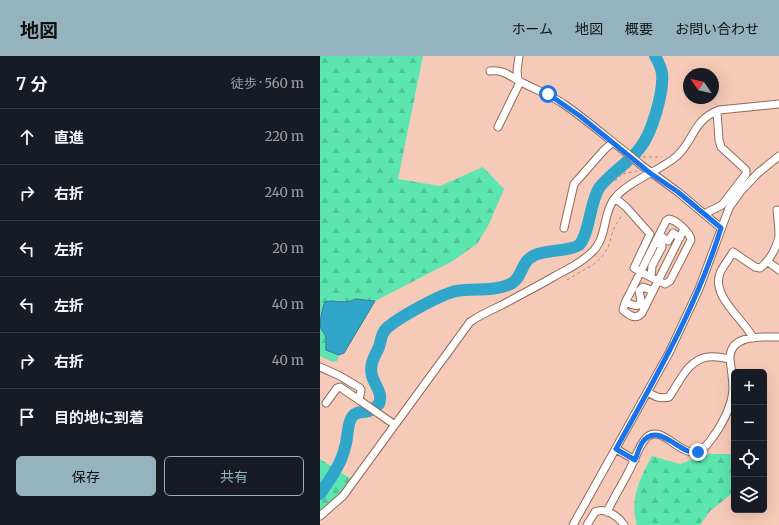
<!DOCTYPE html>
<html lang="ja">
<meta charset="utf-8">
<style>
body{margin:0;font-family:Merriweather,"Noto Sans JP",serif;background:#242831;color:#f1f3f6}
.controls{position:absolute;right:12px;bottom:12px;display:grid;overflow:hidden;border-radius:6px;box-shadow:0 4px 16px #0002}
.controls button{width:36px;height:36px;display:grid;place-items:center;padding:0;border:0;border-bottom:1px solid #363941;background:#171b24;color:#f1f3f6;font:20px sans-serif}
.compass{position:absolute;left:363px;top:12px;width:36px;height:36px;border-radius:50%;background:#171b24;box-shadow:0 4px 16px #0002;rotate:304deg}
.stop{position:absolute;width:12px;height:12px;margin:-9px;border:3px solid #1a73e8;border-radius:50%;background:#fff}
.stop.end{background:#1a73e8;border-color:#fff;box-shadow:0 1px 4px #0008}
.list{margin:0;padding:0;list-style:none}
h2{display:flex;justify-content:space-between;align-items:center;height:52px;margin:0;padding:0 16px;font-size:17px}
h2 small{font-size:13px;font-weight:400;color:#9ea1a6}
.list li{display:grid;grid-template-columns:26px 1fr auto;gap:12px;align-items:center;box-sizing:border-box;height:56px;padding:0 16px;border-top:1px solid #363941}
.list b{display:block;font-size:15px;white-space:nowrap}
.list em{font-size:13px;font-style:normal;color:#9ea1a6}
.actions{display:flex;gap:8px;padding:12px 16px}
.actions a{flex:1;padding:9px 0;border:1px solid #95b3be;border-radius:6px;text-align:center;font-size:14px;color:#95b3be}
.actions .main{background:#95b3be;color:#111}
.icon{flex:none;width:22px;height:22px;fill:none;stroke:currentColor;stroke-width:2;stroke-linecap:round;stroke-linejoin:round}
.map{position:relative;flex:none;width:459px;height:469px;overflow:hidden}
header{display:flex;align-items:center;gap:24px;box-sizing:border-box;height:56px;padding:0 20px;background:#95b3be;color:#111}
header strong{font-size:19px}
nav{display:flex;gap:22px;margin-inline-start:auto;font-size:14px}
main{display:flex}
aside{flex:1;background:#171b24}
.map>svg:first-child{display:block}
.forest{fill:url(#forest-firs)}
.water{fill:#30a6cb;stroke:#2e7c94}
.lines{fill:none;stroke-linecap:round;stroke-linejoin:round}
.river{stroke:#30a6cb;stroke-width:12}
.minor-casing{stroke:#916b5a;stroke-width:9}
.path{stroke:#ae8c7e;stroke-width:1;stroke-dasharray:3 3;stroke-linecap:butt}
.minor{stroke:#fff;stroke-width:7}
.minor-bridge-casing{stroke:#916b5a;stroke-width:9;stroke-linecap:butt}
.minor-bridge{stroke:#fff;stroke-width:7}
.route{stroke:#1a73e8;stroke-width:5}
</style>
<header>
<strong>地図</strong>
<nav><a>ホーム</a><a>地図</a><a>概要</a><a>お問い合わせ</a></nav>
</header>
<main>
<aside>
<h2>7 分<small>徒歩 · 560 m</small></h2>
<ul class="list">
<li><svg class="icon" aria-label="ahead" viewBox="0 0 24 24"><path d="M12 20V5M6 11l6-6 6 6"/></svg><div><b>直進</b></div><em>220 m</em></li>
<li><svg class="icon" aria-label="right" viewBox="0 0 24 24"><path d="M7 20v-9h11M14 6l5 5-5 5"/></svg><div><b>右折</b></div><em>240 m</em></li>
<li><svg class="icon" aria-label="left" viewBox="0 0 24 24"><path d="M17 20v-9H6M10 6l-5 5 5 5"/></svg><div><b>左折</b></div><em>20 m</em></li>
<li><svg class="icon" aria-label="left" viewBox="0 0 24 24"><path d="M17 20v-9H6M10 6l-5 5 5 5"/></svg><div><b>左折</b></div><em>40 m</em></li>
<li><svg class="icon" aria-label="right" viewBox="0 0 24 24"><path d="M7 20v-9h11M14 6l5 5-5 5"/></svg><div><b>右折</b></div><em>40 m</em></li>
<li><svg class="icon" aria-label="arrive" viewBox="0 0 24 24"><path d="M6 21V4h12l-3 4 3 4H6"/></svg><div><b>目的地に到着</b></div></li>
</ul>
<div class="actions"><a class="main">保存</a><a>共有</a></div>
</aside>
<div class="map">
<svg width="459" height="469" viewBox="0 0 459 469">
<defs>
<pattern id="forest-firs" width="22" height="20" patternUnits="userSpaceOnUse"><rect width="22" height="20" fill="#5ce5af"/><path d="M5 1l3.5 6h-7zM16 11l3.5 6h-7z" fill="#50c496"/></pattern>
</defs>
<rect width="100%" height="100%" fill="#f6cab8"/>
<path class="forest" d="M0,0H103L78,123L120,130L163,111L184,133L169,168L157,188L131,206L55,245L43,243L30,246L16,244L1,255L0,262Z
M0,266C1,277 8,278 6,291L13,297L19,299L17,305L13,306L0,300Z
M388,398H414V436L390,455L380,469H317C309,444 320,422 332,400L360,408Z
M0,403L31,423L18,441L0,456Z"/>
<path class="water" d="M35,243L55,245L24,297L19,299L6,294C5,290 7,286 6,282C5,277 2,275 0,271C0,262 2,253 5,246C16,243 26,249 35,243Z"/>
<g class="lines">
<path class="river" d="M0,438C10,423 21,409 25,391C28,383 27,367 32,361C36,355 42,357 49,355C53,353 56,351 59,348C63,336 55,330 52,320C51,316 51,311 52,307C53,302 57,296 59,291C61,285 61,279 65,274C75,263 123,237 137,235C154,232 170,236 188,229C204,223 199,206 215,199C226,194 251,195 259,189C269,180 270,146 279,132C290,117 309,107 320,92C332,77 344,36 342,17C341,12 338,5 335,0"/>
<defs>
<path id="minor" d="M170,15C183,13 191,21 201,26C216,34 231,39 245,49C267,64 287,82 308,98
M198,24L197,15L199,0
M178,71L200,26
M321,109L358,136L401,172
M295,142L306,151L330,178L314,212C324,218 334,223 345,228L350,225L371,184C370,176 356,164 349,163L346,165C335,187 324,209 313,231C310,238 304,246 303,254C310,260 316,264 322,257L364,173
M384,158L402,149L426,118V114L401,91L399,84L397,55
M244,172L254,128L284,94L293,86
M339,179L348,185L353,177L360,182
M447,205L459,214
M331,221L332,210L342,191V189L336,185
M306,246C310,248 314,251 319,249L321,244L319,235L323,231L333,235
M433,282C424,263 391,241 400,217C403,210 409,203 413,196L435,211L440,212C449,206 457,191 459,180C459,172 458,163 457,154
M0,311L20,320L40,332L41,334L39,344L75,369
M328,336C335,341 340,343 349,341C360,326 367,304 388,301C395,300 403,302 410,303
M6,347L17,332L20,331L39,344
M296,393L315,404
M287,456C294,441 303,427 310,413C315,403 319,389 327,381C346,365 367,418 390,385C401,371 412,351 413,333C413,323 411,313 410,303C409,278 442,281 459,281
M0,460L23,440L150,266C160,259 171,254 182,249C200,239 218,230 235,220C248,213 261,207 271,197C288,182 282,159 294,143C308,125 340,115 357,100C374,84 373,64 399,54L459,48
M253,469L349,297L379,233L409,152L421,135L438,117L459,100
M267,469L275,456C285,451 298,460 304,469"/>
</defs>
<use href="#minor" class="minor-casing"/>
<path class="path" d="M323,101H342
M303,118L317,115
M295,125L311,110
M247,224L274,208L281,202L288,192L294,172L302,159"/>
<use href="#minor" class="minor"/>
<defs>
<path id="minor-bridge" d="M308,98L321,109"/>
</defs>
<use href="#minor-bridge" class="minor-bridge-casing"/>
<use href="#minor-bridge" class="minor-bridge"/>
</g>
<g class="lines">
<path class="route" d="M228,38L260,60L330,117L358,136L401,172C377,250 336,321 296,393L315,404C317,399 319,392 322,387C335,367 354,390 368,395C371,396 374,396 378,396"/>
</g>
</svg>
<div class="controls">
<button>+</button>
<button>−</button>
<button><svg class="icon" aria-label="locate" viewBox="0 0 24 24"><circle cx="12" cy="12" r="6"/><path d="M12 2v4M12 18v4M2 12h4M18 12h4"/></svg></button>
<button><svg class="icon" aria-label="layers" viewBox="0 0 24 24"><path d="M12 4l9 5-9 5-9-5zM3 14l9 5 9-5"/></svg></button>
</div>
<svg class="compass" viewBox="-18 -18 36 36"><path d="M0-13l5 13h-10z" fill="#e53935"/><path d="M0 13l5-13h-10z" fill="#9ea1a6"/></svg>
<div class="stop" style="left:228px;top:38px"></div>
<div class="stop end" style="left:378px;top:396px"></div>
</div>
</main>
